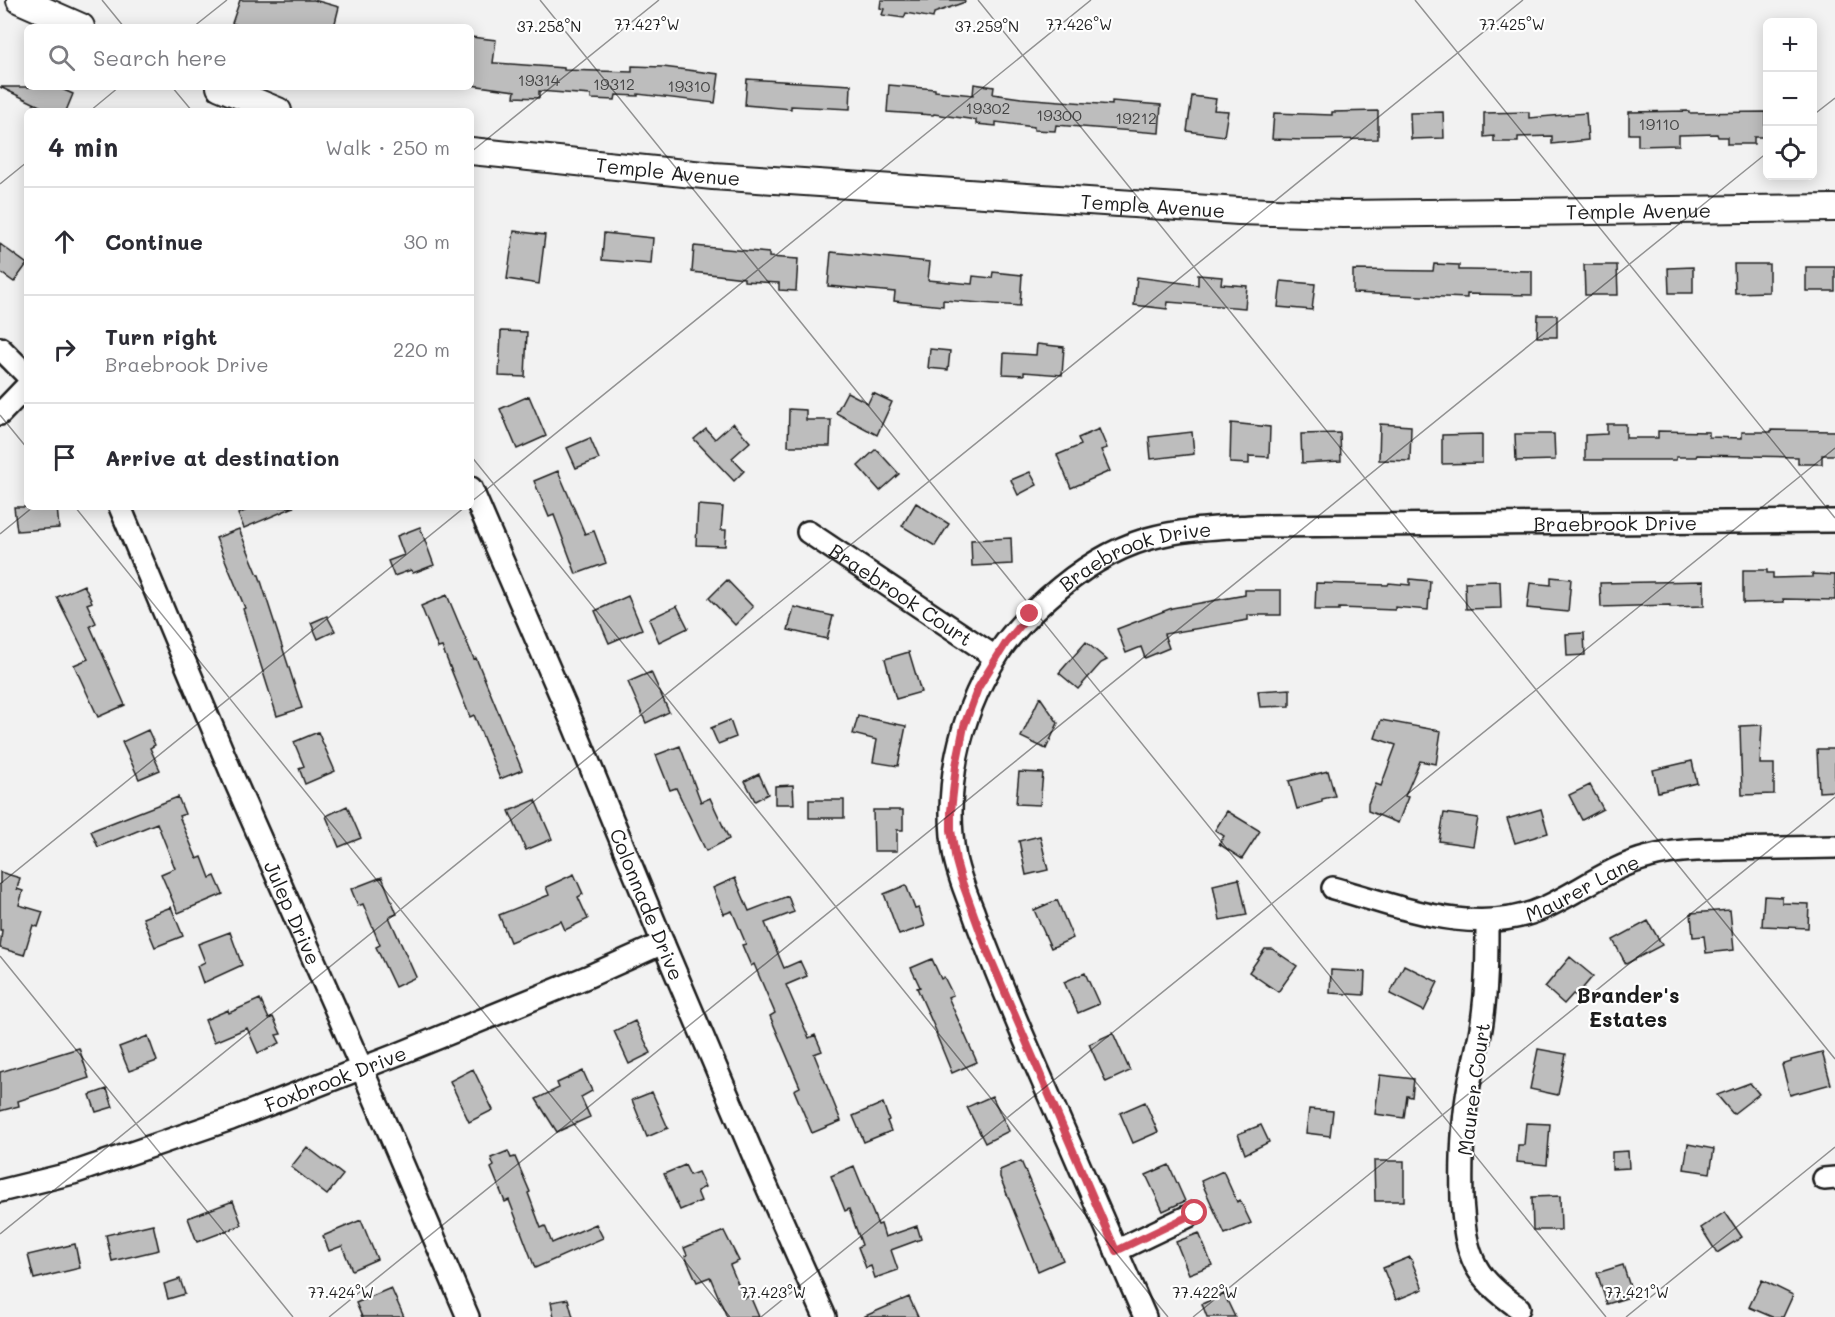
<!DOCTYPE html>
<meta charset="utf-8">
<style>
body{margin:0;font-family:Mali,sans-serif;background:#f2f2f3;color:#2b2b33}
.controls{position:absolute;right:18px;top:18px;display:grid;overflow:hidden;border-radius:9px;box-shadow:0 3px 15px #0003}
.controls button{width:54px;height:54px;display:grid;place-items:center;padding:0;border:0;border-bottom:2px solid #e1e1e2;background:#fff;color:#2b2b33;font:30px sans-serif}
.stop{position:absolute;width:18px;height:18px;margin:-14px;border:4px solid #d1495b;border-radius:50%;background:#fff}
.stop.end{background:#d1495b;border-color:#fff;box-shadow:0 2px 6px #0008}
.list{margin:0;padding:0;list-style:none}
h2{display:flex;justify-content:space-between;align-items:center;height:78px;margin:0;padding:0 24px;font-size:26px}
h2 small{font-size:20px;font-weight:400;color:#7c7c81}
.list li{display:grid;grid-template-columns:39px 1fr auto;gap:18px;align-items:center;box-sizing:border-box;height:108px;padding:0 24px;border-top:2px solid #e1e1e2}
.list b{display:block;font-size:22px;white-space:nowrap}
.list p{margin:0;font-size:20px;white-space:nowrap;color:#7c7c81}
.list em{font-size:20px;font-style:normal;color:#7c7c81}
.icon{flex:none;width:33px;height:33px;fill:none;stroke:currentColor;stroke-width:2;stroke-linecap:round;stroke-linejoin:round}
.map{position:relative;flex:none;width:1835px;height:1317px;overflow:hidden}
.search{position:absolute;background:#fff;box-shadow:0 3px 15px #0003;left:24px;top:24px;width:450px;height:66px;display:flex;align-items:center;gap:15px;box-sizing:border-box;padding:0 21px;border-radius:9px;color:#7c7c81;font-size:22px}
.panel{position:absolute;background:#fff;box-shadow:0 3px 15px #0003;left:24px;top:108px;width:450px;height:402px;border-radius:9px}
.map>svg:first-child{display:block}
.building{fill:#bdbdbd;stroke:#1c1c1c;stroke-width:1.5}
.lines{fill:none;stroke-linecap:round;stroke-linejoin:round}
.minor-casing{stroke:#1c1c1c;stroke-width:26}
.tertiary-casing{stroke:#1c1c1c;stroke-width:30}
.minor{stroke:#fff;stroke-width:21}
.tertiary{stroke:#fff;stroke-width:26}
.route{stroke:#d1495b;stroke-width:8}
.ticks{fill:none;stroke:#1c1c1c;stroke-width:1.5;stroke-opacity:0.45}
.labels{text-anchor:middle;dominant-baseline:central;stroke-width:4.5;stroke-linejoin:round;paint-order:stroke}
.number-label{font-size:16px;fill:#444}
.street-label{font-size:20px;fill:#1c1c1c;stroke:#fff}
.neighbourhood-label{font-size:21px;font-weight:bold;fill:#1c1c1c;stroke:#fff}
.ticks-label{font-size:15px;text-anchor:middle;fill:#1c1c1c;stroke:#fff;stroke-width:4.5;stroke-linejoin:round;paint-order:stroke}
</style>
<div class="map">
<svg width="1835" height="1317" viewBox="0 0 1835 1317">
<rect width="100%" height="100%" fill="#f2f2f2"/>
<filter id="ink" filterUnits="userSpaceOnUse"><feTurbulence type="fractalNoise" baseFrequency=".0167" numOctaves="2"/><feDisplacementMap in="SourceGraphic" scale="12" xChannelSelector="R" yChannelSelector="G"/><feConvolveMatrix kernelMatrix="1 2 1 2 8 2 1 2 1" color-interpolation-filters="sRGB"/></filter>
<g filter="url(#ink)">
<path class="building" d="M240,0H314L339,7L334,27H242L232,23Z
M881,0H964L965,2L934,13L933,18L906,13L904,18L882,15L884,9L880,8Z
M471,37L496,40L493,63H496L564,68V70L632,72V66L663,67L719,74L715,103L638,94V96L616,95L615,100L591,99V95L539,91V98L514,97L515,91L471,85Z
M747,79L851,85L850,109L791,106V109L745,105Z
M974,84L994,87L993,94L1021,98L1112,105V101L1161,105L1159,133L1056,125L1055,131L1034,130V127L996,122V126L976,124V120L934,114L933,115L887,112L889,85L935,89V91L973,95Z
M0,87H57L73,94L66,111H50Z
M1192,96L1216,99L1214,110L1228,111L1224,136L1187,131Z
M1378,111V139L1304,140L1272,139L1274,113L1332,115V112Z
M1689,111V113L1765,112V137H1754V144H1727V137H1718L1717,134L1679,135V145L1638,146V134H1629V112Z
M1443,112L1444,138L1411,139L1410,113Z
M1529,112V118L1586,113L1588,140L1552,144V136L1518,137V142H1494V136L1484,137V113Z
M514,231L545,235L539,284L507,279Z
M604,233L653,238L651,264L602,260Z
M0,244L27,264L14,282L0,272Z
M694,246L769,253V257L798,259L796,291L779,290V283L744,281V278L692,272Z
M831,252L930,262L928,280L972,284L973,276L992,278L993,272L1022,275L1020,306L943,300V306L894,301L895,292L828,286Z
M1434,264L1459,265V270H1468L1532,271V295L1467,294V298L1353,293V270L1433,271Z
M1734,264H1769V292L1735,293Z
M1584,265H1617L1618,295H1585Z
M1693,267V293H1669L1668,268Z
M1806,267H1835V291H1806Z
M1198,275L1222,277L1221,284L1247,286L1245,308L1168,302L1167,309L1134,305L1137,277L1198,285Z
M1281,281L1315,284L1312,310L1278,307Z
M1538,315H1557V337H1537Z
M501,331L527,332L525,377L499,376Z
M1037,344L1064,347L1062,375L1024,372V375L1003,374L1004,353L1036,355Z
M930,349L950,351L948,370L928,368Z
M847,392L868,403L873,393L892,402L877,435L836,413Z
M529,396L546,436L517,449L500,409Z
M789,409L806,410V420H831L830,446H788Z
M733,423L750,442L732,458L744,471L734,481L694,439L706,429L715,439Z
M1231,423L1270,427L1269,457L1249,456V464L1230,463Z
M1380,424L1411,426L1410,461L1379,460Z
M1607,424H1626V438H1658V431L1709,432V437L1742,438V432H1771V430L1835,431V455H1822V464H1798V457L1697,455L1696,457H1676V460H1585V435L1607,434Z
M1099,429L1107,448L1101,450L1110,471L1071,488L1057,455L1081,445L1078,438Z
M1192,432L1194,454L1151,459L1149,437Z
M1340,433L1341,461L1302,463L1301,434Z
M1482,434V463L1442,464V435Z
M1515,434H1554L1555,460L1516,461Z
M590,438L599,459L576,468L567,448Z
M876,449L899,474L880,491L858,466Z
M558,471L585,534L594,531L606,563L576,574L554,515L549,517L534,481Z
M1030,472L1037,485L1018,495L1011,480Z
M916,503L949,524L935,546L902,526Z
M698,505L723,507L721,530H726L725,546L696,545Z
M14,507H57L59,528L17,531Z
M254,507H294L244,528L238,514Z
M420,527L434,565L413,573L411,570L394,576L388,561L404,555L397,536Z
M239,529L258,575H259L302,708L277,716L243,609L245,608L216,538Z
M1011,538L1012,564L972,566L971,540Z
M1743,570H1767V573H1773V578L1812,577V574L1835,575V600L1783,599L1784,602L1743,603Z
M1551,577L1571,579L1568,612L1527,608L1530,583L1551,585Z
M1410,579L1430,581L1428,610L1395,607V610L1339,608V610H1315L1316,583L1388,585L1389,583L1410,585Z
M727,580L753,607L735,625L709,598Z
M1500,581L1501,608L1466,609L1465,582Z
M1704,581V606L1670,607V605L1601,607L1600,583Z
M84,585L92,602L87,604L96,623L90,626L125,705L98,717L74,665L88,659L57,597Z
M1245,590H1281V615H1248V620L1164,634L1169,648L1145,658L1141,647L1126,653L1117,629L1172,608L1245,595Z
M447,595L474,659L476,658L522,770L500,779L474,715L470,717L442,647L438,648L421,606Z
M628,596L642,629L609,643L595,611Z
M677,606L688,628L659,642L649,619Z
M794,607L833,616L827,639L788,630Z
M327,616L335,631L318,639L311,623Z
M1584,633L1585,655L1567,656L1566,634Z
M1086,642L1107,660L1101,663L1078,689L1059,673Z
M909,652L921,692L896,699L885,659Z
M651,672L669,712L646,723L628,682Z
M1290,689V706L1260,707L1258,691Z
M1040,697L1058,723L1046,749L1021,737Z
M858,716L906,726L898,766L873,762L877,740L853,734Z
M730,720L736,737L718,744L711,728Z
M1381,720L1441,731L1436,764L1420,761L1405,796L1408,797L1398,823L1368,811V804L1376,784L1381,786L1396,745L1375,738Z
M1762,725L1760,764H1774V794L1742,795L1740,726Z
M148,730L155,745L150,748L160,770L139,779L122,742Z
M318,732L335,771L305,784L299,768L304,766L294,742Z
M680,746L701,802L710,798L729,839L706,851L676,788L670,790L656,755Z
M1817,749H1835V791L1819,792Z
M1692,761L1697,783L1658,792L1653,770Z
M1328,771L1335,796L1322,799V802L1297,809L1289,781Z
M1019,772L1043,773L1040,805L1016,804Z
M759,774L768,794L755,801L745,781Z
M793,785L794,804H775V786Z
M1590,785L1603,809L1582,820L1569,795Z
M178,797L185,814L179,816L197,859L202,857L210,878L215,876L223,894L178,913L161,874L175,868L157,823L98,847L91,831Z
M535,800L552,839L526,850L509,811Z
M809,800H844V818H809Z
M347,806L361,838L339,847L326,816Z
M1541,809L1548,833L1515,843L1507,819Z
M873,810H903V830H897V851H874Z
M1227,811L1260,831L1242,859L1219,844L1224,836L1215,830Z
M1444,813L1478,818L1473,846L1439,841Z
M1040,836L1048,870L1026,875L1019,841Z
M0,872L20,878L17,889L23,891L19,905L43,912L38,927L33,925L24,955L0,948L2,930H0Z
M574,874L583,894L578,897L588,919L565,930L561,921L510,942L499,915L549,895L546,887Z
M382,877L397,914L389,917L416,977L395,987L376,947L380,945L363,904L358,906L351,889Z
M735,878L749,911L788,896L794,912L765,923L784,968L800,961L807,976L786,985L809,1038L815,1035L822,1051L814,1054L841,1121L812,1133L794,1090L800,1087L770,1016L775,1013L754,964L751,966L742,945L746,944L732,911L724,914L713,888Z
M1239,879L1247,915L1220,920L1213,885Z
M906,885L915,909L919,908L925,926L899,935L884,894Z
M1764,896L1782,897V903L1809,904L1808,928L1762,926Z
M1057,900L1073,938L1051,948L1034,910Z
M171,907L183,936L155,947L143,918Z
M1730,910L1734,950L1706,953L1704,936L1693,937L1691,913Z
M1648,921L1662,945L1626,964L1613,940Z
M230,932L242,965L203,983L197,966L205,962L198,944Z
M1265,949H1272L1297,966L1278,992L1249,972Z
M1570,957L1593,976L1576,996L1573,994L1564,1004L1545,987Z
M932,959L941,979L944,977L953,995L948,997L977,1062L952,1073L936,1034L937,1033L917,988L920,987L911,968Z
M1404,965L1438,982L1424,1011L1390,994Z
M1331,970L1365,972L1364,995L1330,993Z
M1085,973L1099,1004L1078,1013L1064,982Z
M260,999L269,1019L273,1017L281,1034L276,1035L280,1043L258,1053L247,1028L214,1042L205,1020L228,1010L229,1013Z
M635,1021L651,1053L629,1064L614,1031Z
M1113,1033L1130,1071L1106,1082L1089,1044Z
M148,1036L157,1061L129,1071L119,1047Z
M79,1048L89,1078L18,1101L19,1106L0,1111V1072Z
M1538,1049L1566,1054L1558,1095L1530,1089Z
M1822,1052L1831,1084L1790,1095L1782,1065L1791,1062V1060Z
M473,1069L493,1110L469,1122L450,1081Z
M583,1071L592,1091L581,1097L590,1117L557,1132L536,1099L559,1088L557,1083Z
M1380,1075L1414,1079L1412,1097L1407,1096L1404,1118L1375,1114Z
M1750,1083L1759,1094L1733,1114L1717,1095Z
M107,1089L113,1107L96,1112L90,1095Z
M652,1092L668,1128L647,1137L632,1100Z
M992,1096L1009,1131L985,1143L967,1107Z
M1145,1102L1158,1132L1133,1143L1120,1113Z
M883,1103L889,1120L887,1121L891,1131L864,1142L853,1116Z
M1309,1109L1333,1111L1330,1136L1306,1133Z
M1526,1123L1550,1124L1547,1165L1517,1162L1518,1145H1524Z
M1261,1125L1269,1142L1245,1154L1238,1134Z
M1688,1144L1714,1149L1710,1173L1684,1169Z
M307,1147L343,1175L327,1195L291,1167Z
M508,1151L511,1158L515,1157L530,1192L528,1193L541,1228L545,1226L552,1243L596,1224L603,1238L535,1268L509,1200L505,1202L491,1168L494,1166L491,1158Z
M1628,1151L1629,1168L1612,1169V1152Z
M1021,1161L1063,1260L1038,1271L1000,1177V1170Z
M1374,1161H1404V1201H1375Z
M685,1165L690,1175L698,1172L705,1187L697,1191L701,1201L680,1210L664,1174Z
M1169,1165L1185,1201L1163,1211L1146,1175Z
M854,1166L878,1225L881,1224L885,1237L917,1226L921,1239L891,1250L898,1270L875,1278L871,1266L866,1268L858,1247L862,1245L849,1209L845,1211L831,1176Z
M1223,1171L1237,1202L1240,1200L1251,1223L1225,1234L1201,1181Z
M1560,1196L1561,1230H1533L1532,1197Z
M233,1201L242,1225L197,1242L188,1218Z
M1725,1212L1742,1237L1717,1253L1701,1228Z
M361,1220L377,1259L352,1270L342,1246L329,1251L323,1236Z
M153,1224L159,1250L112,1261L106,1235Z
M724,1231L739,1261L730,1265L744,1298L750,1296L759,1317H727L710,1277L697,1282L685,1256L687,1255L684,1248Z
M1199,1233L1212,1265L1189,1274L1176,1242Z
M75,1244L80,1268L34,1279L28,1255Z
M1410,1257L1423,1289L1396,1300L1383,1268Z
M1623,1265L1633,1296L1607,1304L1597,1273Z
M180,1279L185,1294L168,1299L164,1284Z
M1762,1280L1793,1295L1783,1317H1772L1749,1307Z
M391,1288L404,1317H362L356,1303Z
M1224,1294L1235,1317H1207L1202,1304Z
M909,1297L918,1317H863Z
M568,1299L573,1317H554L551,1302Z"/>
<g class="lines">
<defs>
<g id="minor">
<path d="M0,348L27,375"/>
<path d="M0,414L27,386"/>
<path id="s1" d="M471,488L573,724L663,943L759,1169L825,1317"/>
<path id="s2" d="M120,507L234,779L362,1069L468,1317"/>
<path id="s3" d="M808,532L995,657"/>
<path id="s4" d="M1333,888C1401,907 1478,939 1546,907C1580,891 1612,866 1649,857C1674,850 1699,850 1725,849C1762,848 1798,848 1835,847"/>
<path d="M1487,921C1487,955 1487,988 1482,1022C1479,1043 1473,1064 1469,1085C1462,1123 1461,1161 1462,1200C1464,1224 1465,1245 1476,1266C1485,1283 1503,1297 1519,1308"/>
<path d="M1824,1179L1835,1178"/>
<path id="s5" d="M0,1191L73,1173L231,1119L401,1053L587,977L663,943"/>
<path d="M1116,1251L1195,1213"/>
<path id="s6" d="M1145,1317C1103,1221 1062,1125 1020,1029C1004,990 987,951 973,911C966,894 959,877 955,858C943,791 959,717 995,659C1008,636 1028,616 1048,598C1077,572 1110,550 1147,539C1181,529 1217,528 1252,526L1835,521"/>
</g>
<g id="tertiary">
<path d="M20,0L81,27"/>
<path d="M220,87L278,111"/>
<path id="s7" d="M471,151L713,176L1239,211L1343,214L1835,208"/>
</g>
</defs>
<use href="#minor" class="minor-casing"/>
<use href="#tertiary" class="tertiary-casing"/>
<use href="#minor" class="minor"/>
<use href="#tertiary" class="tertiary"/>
</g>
</g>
<g class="lines" filter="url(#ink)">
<path class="route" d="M1030,614L1006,643L978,688L964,726L956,766L951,811V830L956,861L961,879L986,948L1116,1251L1195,1213"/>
</g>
<path class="ticks" d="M102,0L124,27M540,0L1606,1317M978,0L1835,1059M1415,0L1835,518M193,27L227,0M172,87L192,111M90,111L119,87M1812,116L1835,98M471,152L659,0M0,184L27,162M0,415L27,448M471,456L1168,1317M471,502L1091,0M75,507L730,1317M0,534L33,507M0,884L465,507M0,956L293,1317M0,1234L1523,0M329,1317L1768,152M761,1317L1835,448M1193,1317L1835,797M1626,1317L1835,1147"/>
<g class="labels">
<g class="number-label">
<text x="539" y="79">19314</text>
<text x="614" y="83">19312</text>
<text x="689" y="85">19310</text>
<text x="988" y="107">19302</text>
<text x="1059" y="114">19300</text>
<text x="1136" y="117">19212</text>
<text x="1659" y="123">19110</text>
</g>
<g class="street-label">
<text stroke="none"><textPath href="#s7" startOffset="198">Temple Avenue</textPath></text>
<text stroke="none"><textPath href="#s7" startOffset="684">Temple Avenue</textPath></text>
<text stroke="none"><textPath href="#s7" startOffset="1170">Temple Avenue</textPath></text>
<text stroke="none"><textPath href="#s6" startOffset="1371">Braebrook Drive</textPath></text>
<text stroke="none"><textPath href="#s6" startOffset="885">Braebrook Drive</textPath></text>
<text stroke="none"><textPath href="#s3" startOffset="112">Braebrook Court</textPath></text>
<text stroke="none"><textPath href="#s4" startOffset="260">Maurer Lane</textPath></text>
<text stroke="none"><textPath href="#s1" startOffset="452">Colonnade Drive</textPath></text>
<text stroke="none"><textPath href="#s2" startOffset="441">Julep Drive</textPath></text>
<text stroke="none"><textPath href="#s5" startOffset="354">Foxbrook Drive</textPath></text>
<text transform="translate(1473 1089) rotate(-82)">Maurer Court</text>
</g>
<g class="neighbourhood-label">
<text x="1628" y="994">Brander's<tspan x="1628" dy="24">Estates</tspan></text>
</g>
</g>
<g class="ticks-label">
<text x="647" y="30">77.427°W</text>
<text x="1079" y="30">77.426°W</text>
<text x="1512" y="30">77.425°W</text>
<text x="549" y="32">37.258°N</text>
<text x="987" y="32">37.259°N</text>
<text x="341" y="1298">77.424°W</text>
<text x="773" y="1298">77.423°W</text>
<text x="1205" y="1298">77.422°W</text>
<text x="1637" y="1298">77.421°W</text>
</g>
</svg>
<div class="controls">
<button>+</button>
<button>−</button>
<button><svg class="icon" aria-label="locate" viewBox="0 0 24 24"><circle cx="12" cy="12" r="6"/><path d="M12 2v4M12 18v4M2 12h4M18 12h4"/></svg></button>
</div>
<div class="stop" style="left:1195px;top:1213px"></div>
<div class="stop end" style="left:1030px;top:614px"></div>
<div class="search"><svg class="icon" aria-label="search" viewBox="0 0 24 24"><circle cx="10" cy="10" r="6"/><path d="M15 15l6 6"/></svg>Search here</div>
<section class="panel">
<h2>4 min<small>Walk · 250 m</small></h2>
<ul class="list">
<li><svg class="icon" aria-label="ahead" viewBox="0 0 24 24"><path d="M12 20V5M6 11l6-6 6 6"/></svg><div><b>Continue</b></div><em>30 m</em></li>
<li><svg class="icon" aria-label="right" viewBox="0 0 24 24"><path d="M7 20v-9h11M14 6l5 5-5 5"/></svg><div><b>Turn right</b><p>Braebrook Drive</p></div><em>220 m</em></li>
<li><svg class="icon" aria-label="arrive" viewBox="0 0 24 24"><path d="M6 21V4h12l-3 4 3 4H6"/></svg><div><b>Arrive at destination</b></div></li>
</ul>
</section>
</div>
